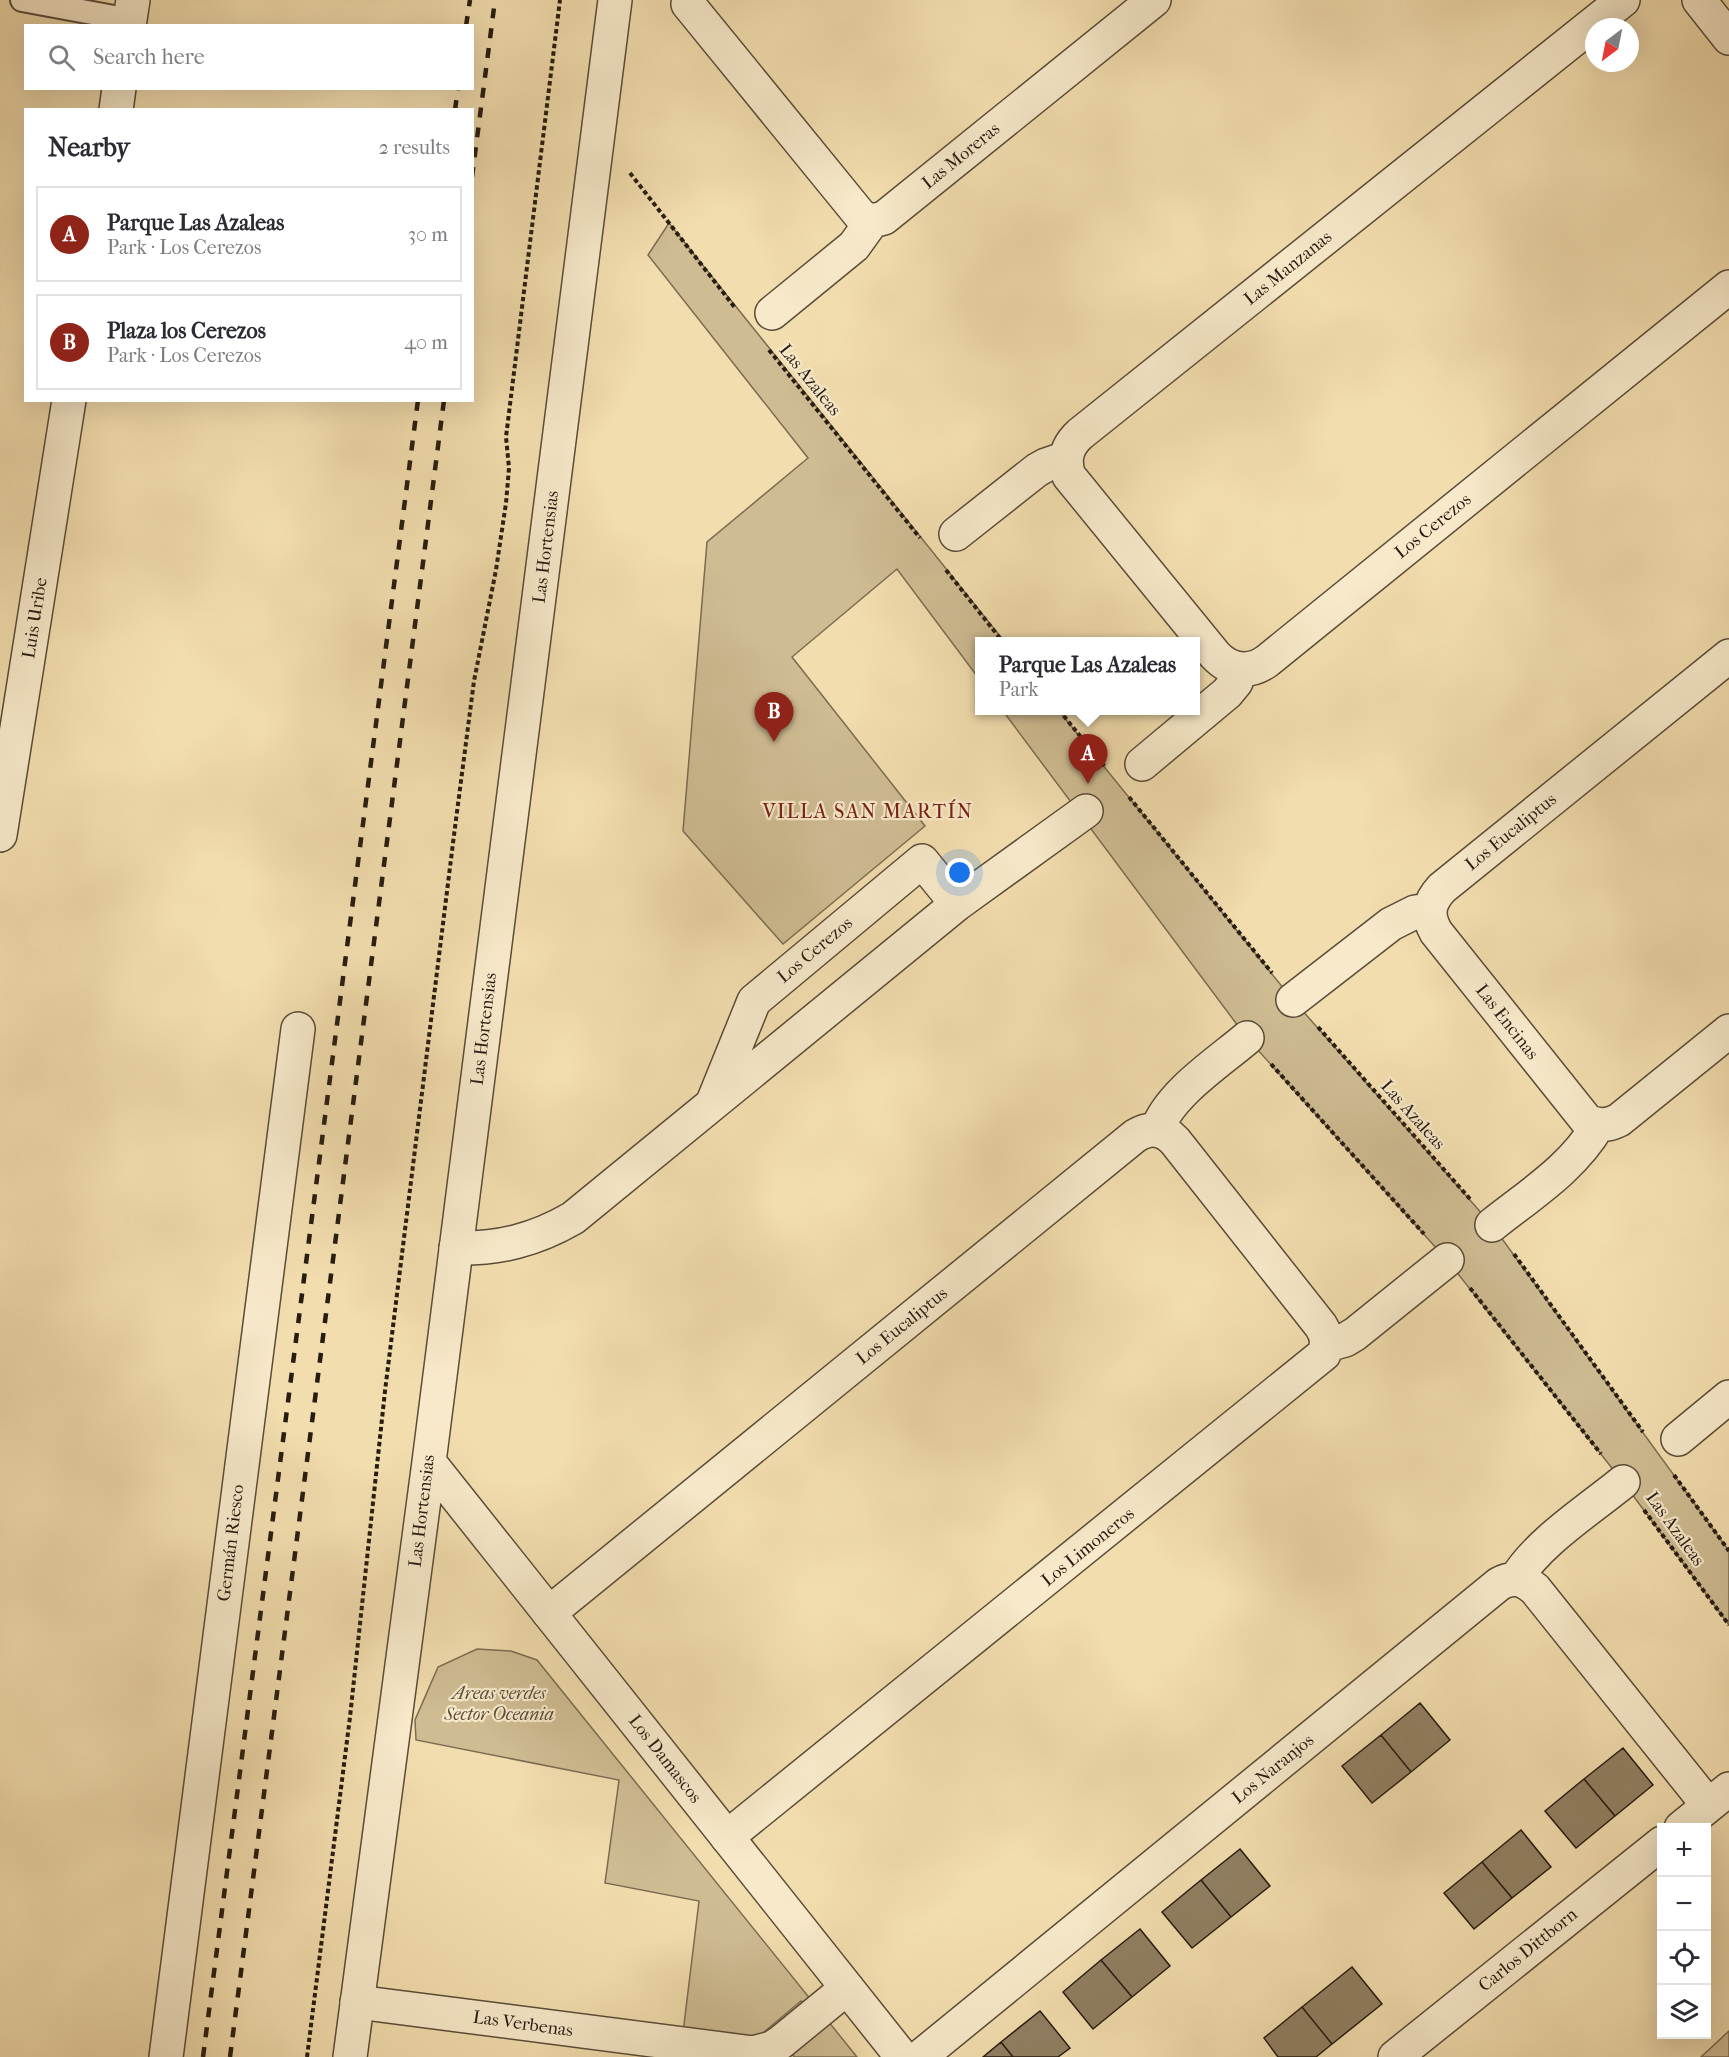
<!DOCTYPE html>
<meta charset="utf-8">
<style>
body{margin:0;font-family:"IM FELL French Canon",serif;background:#f2f2f3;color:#2b2b33}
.controls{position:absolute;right:18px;bottom:18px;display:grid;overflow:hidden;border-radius:0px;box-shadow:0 6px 24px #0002}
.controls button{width:54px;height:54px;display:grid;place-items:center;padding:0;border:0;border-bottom:2px solid #e1e1e2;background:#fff;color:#2b2b33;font:30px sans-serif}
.compass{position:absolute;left:1585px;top:18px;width:54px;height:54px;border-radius:50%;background:#fff;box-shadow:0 6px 24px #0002;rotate:212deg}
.you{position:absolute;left:960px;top:873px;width:21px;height:21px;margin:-15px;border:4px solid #fff;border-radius:50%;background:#1a73e8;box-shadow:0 0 0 9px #1a73e833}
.badge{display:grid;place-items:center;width:39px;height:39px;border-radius:50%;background:#8f2418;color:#fff;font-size:20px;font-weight:700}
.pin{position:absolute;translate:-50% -50px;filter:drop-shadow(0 2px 3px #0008)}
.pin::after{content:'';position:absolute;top:32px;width:21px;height:18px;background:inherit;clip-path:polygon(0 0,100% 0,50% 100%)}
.popup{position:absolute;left:975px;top:637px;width:225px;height:78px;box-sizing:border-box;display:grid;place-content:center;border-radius:0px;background:#fff;filter:drop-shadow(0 2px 4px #0005);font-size:20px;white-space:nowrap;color:#7c7c81}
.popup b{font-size:22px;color:#2b2b33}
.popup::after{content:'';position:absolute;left:50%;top:100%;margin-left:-12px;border:12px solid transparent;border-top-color:#fff}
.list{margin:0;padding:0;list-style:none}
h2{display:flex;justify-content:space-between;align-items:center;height:78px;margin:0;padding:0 24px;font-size:26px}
h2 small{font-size:20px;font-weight:400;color:#7c7c81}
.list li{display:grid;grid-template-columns:39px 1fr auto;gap:18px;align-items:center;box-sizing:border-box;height:96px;margin:0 12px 12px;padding:0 12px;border:2px solid #e1e1e2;border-radius:0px}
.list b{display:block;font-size:22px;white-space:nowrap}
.list p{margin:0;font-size:20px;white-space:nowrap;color:#7c7c81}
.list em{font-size:20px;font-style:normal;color:#7c7c81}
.icon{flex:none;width:33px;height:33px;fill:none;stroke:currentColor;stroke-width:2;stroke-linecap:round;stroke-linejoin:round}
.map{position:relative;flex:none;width:1729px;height:2057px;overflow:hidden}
.search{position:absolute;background:#fff;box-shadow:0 6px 24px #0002;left:24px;top:24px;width:450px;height:66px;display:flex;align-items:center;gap:15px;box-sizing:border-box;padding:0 21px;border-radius:0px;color:#7c7c81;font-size:22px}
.panel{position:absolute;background:#fff;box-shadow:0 6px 24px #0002;left:24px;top:108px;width:450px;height:294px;border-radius:0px}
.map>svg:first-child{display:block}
.green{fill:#cfbc93;stroke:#7b6c52;stroke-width:1.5}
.building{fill:#918063;stroke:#271c11;stroke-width:1.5}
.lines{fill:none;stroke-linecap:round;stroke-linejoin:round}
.service-casing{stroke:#5a4c38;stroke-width:26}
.minor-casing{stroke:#5a4c38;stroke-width:36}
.tertiary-casing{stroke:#5a4c38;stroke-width:36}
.path{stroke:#271c11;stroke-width:4;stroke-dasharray:4.5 3;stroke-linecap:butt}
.service{stroke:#f7e9ca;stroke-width:22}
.minor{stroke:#f7e9ca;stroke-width:33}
.tertiary{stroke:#f7e9ca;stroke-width:33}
.rail{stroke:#271c11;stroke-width:4.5;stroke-dasharray:10 10;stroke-linecap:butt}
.labels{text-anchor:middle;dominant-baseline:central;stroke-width:4.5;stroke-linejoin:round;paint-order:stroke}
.street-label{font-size:18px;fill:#271c11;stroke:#f7e9ca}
.park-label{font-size:18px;font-style:italic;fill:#594c38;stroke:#f7e9ca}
.neighbourhood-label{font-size:20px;letter-spacing:1.5px;fill:#7a1f14;stroke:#f7e9ca}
</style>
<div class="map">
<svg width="1729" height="2057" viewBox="0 0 1729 2057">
<rect width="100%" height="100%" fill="#f2ddae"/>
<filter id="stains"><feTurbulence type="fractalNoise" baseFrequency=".00333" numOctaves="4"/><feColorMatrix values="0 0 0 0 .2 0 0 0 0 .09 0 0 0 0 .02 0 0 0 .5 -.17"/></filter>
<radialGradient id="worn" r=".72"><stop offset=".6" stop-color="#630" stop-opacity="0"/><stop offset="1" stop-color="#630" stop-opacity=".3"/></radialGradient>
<path class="green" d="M669,223L1004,641L980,642V680L897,569L792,657L925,826L783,944L683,831L707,542L808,458L648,255Z
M1003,711H1059L1293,1000L1492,1225L1729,1551V1625L1623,1482L1447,1260L1247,1038Z
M477,1649L511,1651L537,1660L857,2057H794L788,2046L816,2022L801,2001L758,2037L683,2033L699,1901L605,1883L619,1780L416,1740L415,1720L438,1667Z
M1729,2031V2057H1701Z"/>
<path class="building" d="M1420,1703L1450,1740L1411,1772L1381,1735Z
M1381,1735L1411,1772L1372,1803L1342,1766Z
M1623,1748L1653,1785L1615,1816L1584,1779Z
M1584,1779L1615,1816L1576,1848L1545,1811Z
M1521,1830L1551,1867L1512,1898L1482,1862Z
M1240,1849L1270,1886L1231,1917L1201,1880Z
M1482,1862L1512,1898L1474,1929L1444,1893Z
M1201,1880L1231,1917L1192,1948L1162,1912Z
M1140,1929L1170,1966L1132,1997L1101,1960Z
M1101,1960L1132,1997L1093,2029L1063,1992Z
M1352,1967L1382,2004L1332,2044L1302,2007Z
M1302,2007L1332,2044L1316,2057H1278L1264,2038Z
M1040,2011L1070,2048L1058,2057H1013L1001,2042Z
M1001,2042L1013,2057H983Z"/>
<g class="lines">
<defs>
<path id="service" d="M22,0L130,20"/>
<path id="minor" d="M1623,0L1080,434C1067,446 1063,459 1069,476L1215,655C1230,671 1249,674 1267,661L1729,287
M688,4L860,215L866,219L872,221
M129,26L133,0
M116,110L119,88
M772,313L854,246L872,221L884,218L1154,0
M956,534L1037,470L1046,465L1066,458
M1729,656L1442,888C1429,902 1426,914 1436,932L1587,1121C1599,1126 1607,1126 1619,1120L1729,1031
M1142,764L1227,693L1236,682L1240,670
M0,835L69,400
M1293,1000L1391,924L1415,912L1429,910
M713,1102L754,1001L922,861L957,904
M1157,1130C1169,1094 1219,1062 1247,1038
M1492,1225C1531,1194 1573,1168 1598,1125
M456,1248C499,1249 535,1240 573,1218L957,904L1086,811
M1327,1345L1345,1340L1355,1334L1447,1260
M1678,1439L1729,1397
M1516,1579C1537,1543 1590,1509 1623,1482
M549,1613L1135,1136C1150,1127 1163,1128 1175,1141L1321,1326C1327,1336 1328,1343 1324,1354L727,1837
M357,2002L753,2053L772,2048L781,2042L847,1988
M166,2057L298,1029
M920,2057L1499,1584C1513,1576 1523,1579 1535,1589L1708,1805"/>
<path id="tertiary" d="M1699,0L1729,38
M429,1462L902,2057
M1681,1828L1729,1789
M350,2057L429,1462L615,0
M1395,2057L1662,1843"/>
</defs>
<use href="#service" class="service-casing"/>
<use href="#minor" class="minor-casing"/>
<use href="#tertiary" class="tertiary-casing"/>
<path class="path" d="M630,173L736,309
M769,350L920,538
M946,570L1003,642
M1059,710L1106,768
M1129,797L1272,973
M1318,1027L1470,1199
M1271,1064L1424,1234
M1514,1254L1643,1432
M1470,1288L1601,1454
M1674,1475L1729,1551
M1644,1510L1729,1625
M307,2057L350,1717L385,1391L454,835L474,681L496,570L506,503L509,468L506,437L560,0"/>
<use href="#service" class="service"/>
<use href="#minor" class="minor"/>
<use href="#tertiary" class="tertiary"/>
<path class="rail" d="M466,26L470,0
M455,110L458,88
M472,177L495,0
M203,2057L418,400
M230,2057L444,400"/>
</g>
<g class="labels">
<g class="street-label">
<text transform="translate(961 156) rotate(-39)">Las Moreras</text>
<text transform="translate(1288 268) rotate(-39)">Las Manzanas</text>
<text transform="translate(810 380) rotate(51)">Las Azaleas</text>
<text transform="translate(1433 526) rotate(-39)">Los Cerezos</text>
<text transform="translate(546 547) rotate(-83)">Las Hortensias</text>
<text transform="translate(35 618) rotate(-81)">Luis Uribe</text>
<text transform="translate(1511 832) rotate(-39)">Los Eucaliptus</text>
<text transform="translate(815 950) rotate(-40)">Los Cerezos</text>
<text transform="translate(1507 1022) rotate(52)">Las Encinas</text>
<text transform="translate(484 1029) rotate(-83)">Las Hortensias</text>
<text transform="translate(1413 1115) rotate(48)">Las Azaleas</text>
<text transform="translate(902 1326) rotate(-39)">Los Eucaliptus</text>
<text transform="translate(422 1511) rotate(-83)">Las Hortensias</text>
<text transform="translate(1675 1529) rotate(54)">Las Azaleas</text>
<text transform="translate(231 1543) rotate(-83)">Germán Riesco</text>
<text transform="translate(1088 1547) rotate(-39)">Los Limoneros</text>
<text transform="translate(665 1759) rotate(52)">Los Damascos</text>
<text transform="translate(1273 1769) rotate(-39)">Los Naranjos</text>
<text transform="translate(1528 1950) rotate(-39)">Carlos Dittborn</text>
<text transform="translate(523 2024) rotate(8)">Las Verbenas</text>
</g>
<g class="park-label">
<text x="499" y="1693">Areas verdes<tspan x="499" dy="21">Sector Oceania</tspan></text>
</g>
<g class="neighbourhood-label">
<text x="868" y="811">VILLA SAN MARTÍN</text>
</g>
</g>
<rect width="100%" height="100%" filter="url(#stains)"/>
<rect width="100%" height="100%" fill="url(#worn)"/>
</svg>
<div class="controls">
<button>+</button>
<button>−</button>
<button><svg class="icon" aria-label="locate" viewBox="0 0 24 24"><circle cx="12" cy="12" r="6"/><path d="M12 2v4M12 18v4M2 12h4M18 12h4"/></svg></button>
<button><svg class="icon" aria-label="layers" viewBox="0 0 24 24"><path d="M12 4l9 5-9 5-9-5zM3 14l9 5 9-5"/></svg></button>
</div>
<svg class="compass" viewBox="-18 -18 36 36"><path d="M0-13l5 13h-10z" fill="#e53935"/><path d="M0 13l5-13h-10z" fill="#7c7c81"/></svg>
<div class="you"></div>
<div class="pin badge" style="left:1088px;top:784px">A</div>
<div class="popup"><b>Parque Las Azaleas</b>Park</div>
<div class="pin badge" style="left:774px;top:742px">B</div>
<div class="search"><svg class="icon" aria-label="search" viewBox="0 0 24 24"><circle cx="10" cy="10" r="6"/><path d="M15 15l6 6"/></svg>Search here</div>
<section class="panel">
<h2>Nearby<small>2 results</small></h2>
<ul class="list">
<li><span class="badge">A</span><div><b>Parque Las Azaleas</b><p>Park · Los Cerezos</p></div><em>30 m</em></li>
<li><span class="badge">B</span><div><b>Plaza los Cerezos</b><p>Park · Los Cerezos</p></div><em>40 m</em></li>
</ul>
</section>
</div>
